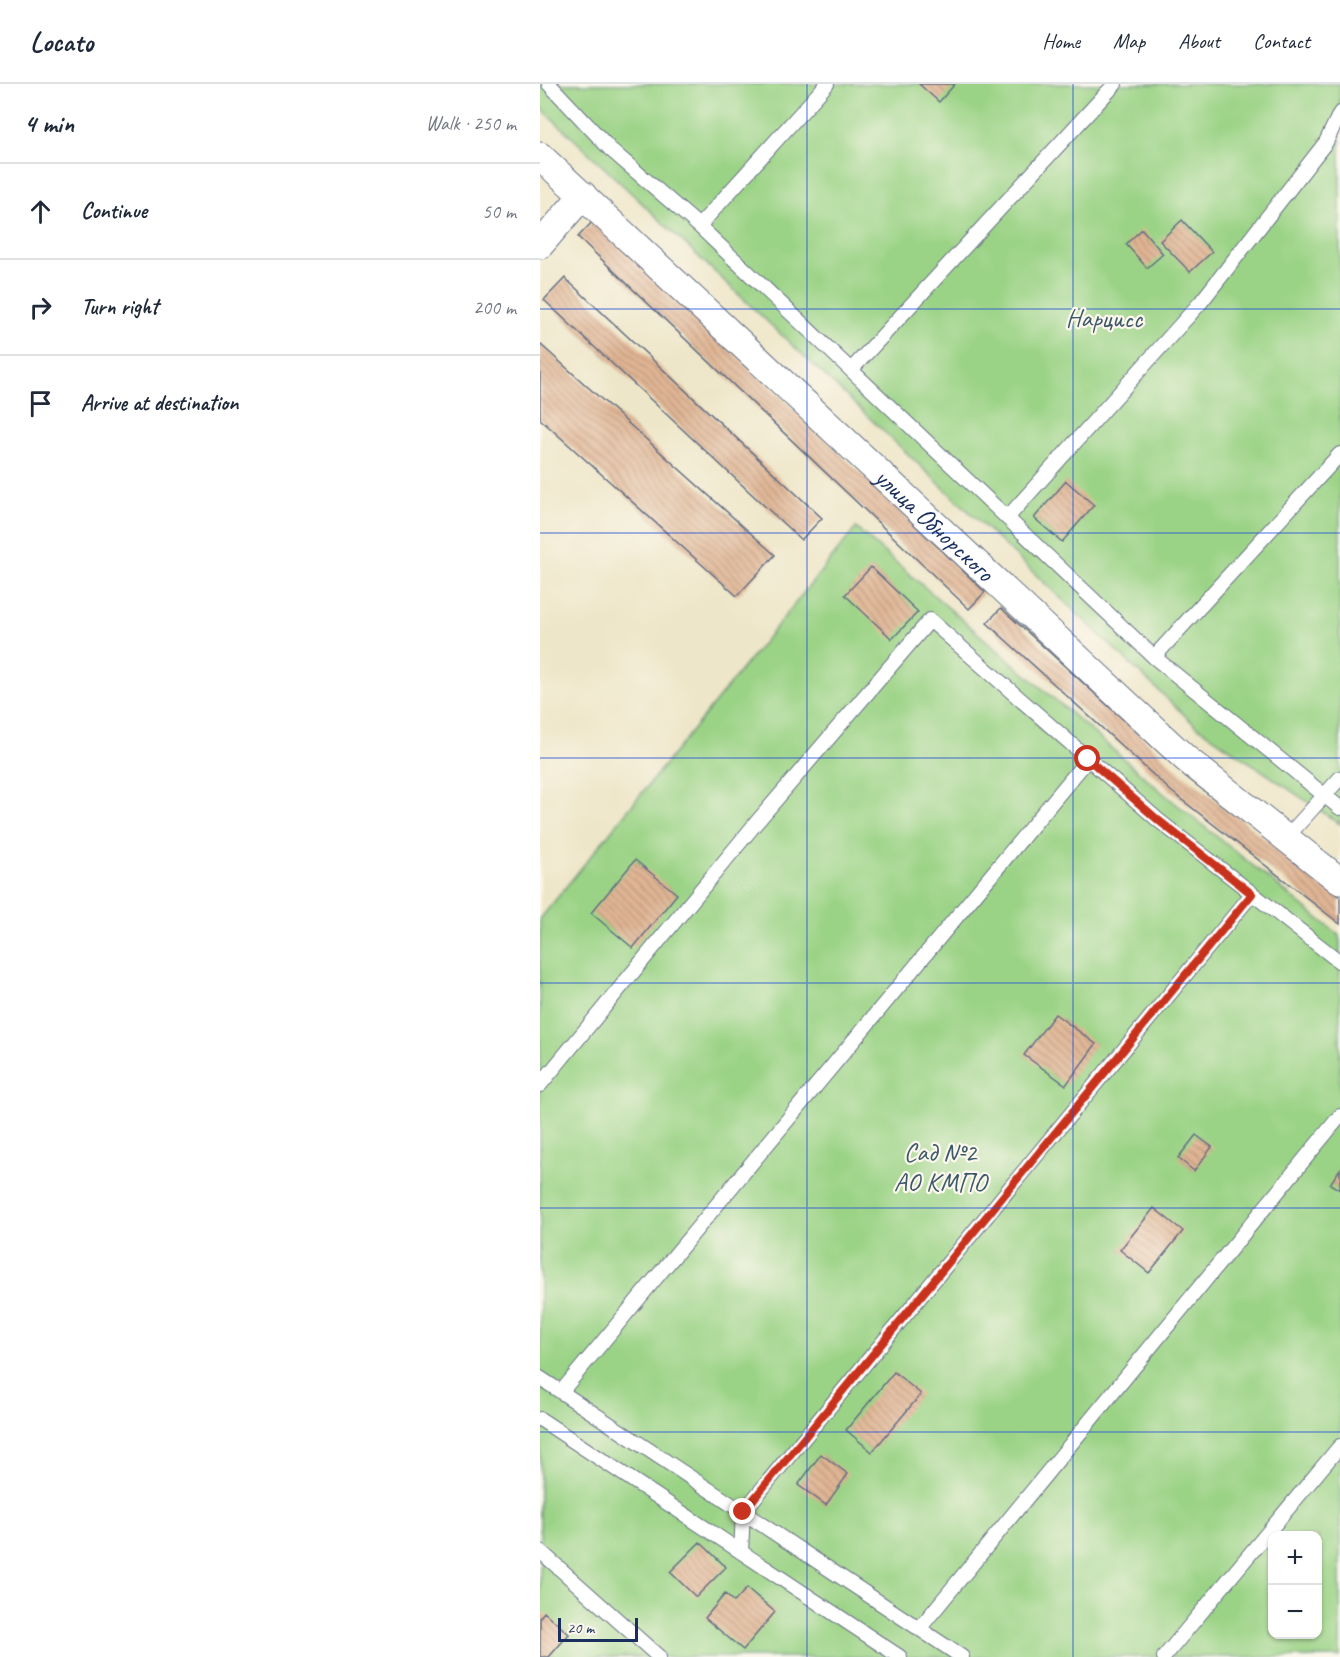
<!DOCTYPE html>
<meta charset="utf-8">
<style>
body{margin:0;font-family:Caveat,sans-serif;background:#f6f6f7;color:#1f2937}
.controls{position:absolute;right:18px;bottom:18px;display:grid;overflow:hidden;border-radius:12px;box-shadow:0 2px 4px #0004}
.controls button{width:54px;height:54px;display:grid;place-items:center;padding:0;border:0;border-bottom:2px solid #e0e1e3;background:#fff;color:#1f2937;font:30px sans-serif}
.scale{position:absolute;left:18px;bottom:15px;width:80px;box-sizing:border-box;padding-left:6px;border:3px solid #1b2f5e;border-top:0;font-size:16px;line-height:21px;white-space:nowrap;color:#1b2f5e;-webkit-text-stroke:4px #fbf7ec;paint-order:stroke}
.stop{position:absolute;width:18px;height:18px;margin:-14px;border:4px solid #c8321e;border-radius:50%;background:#fff}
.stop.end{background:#c8321e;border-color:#fff;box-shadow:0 2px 6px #0008}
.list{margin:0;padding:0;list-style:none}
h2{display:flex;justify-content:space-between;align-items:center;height:78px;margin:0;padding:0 24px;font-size:26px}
h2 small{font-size:20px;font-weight:400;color:#747a83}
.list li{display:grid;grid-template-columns:39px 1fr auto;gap:18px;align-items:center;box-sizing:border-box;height:96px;padding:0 24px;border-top:2px solid #e0e1e3}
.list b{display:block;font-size:22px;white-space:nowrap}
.list em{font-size:20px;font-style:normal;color:#747a83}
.icon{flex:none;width:33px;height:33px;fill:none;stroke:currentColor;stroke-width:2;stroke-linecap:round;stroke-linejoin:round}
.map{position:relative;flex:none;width:800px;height:1573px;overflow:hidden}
header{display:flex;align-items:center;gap:36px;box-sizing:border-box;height:84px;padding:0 30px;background:#fff;border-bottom:2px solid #e0e1e3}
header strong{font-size:28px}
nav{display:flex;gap:33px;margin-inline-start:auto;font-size:21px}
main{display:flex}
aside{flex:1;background:#fff}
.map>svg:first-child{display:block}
.green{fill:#9bd386;stroke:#5b8172;stroke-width:1.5;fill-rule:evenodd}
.building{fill:url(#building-back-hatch)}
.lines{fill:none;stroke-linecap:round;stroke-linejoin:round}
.service-casing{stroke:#656f83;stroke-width:16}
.minor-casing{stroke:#656f83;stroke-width:29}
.service{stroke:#fff;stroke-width:14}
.minor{stroke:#fff;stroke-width:27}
.route{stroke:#c8321e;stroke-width:8}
.grid{fill:none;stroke:#1d4ed8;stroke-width:1.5;stroke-opacity:0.55}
.labels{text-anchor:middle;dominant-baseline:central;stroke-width:4.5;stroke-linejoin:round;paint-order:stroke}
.park-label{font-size:26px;fill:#3b5868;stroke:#fbf7ec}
.street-label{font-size:26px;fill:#1b2f5e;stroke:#fbf7ec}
</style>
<header>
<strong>Locato</strong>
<nav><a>Home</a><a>Map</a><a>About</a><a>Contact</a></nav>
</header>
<main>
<aside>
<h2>4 min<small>Walk · 250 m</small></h2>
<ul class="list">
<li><svg class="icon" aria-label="ahead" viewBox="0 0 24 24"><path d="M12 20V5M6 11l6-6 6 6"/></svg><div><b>Continue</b></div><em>50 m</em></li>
<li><svg class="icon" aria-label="right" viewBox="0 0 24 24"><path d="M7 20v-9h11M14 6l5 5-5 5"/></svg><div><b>Turn right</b></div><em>200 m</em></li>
<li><svg class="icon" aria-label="arrive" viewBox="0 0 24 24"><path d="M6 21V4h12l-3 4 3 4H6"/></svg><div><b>Arrive at destination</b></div></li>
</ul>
</aside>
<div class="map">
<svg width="800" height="1573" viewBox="0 0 800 1573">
<defs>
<pattern id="building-back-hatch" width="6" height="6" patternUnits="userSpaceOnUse" patternTransform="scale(1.5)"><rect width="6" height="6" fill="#e1b694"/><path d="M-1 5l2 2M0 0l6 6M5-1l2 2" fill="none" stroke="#b6947c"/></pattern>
</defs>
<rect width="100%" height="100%" fill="#fbf7ec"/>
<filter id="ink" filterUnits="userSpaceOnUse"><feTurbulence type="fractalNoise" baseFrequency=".0167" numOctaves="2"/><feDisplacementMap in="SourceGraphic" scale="12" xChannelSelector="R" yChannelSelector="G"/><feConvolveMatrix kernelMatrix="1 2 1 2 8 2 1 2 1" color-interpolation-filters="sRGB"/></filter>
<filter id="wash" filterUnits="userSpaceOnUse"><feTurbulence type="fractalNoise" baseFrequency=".008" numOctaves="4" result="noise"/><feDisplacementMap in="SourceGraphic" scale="24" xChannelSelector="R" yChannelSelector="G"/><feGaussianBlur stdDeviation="1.35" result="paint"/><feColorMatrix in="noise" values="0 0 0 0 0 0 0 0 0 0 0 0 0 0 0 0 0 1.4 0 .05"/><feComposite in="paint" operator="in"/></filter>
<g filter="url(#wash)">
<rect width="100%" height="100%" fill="#eee6c8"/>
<path class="green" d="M0,0H800V740L655,641L0,23Z
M316,444L629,714L800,852V1573H0V835ZM732,1452H778V1550H732Z"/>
<g id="blocks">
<path class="building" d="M379,0H415L399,18Z
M55,135L445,508L429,525L38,153Z
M642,136L672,168L650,188L620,157Z
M602,145L623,170L607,184L586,160Z
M25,194L282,434L261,456L4,216Z
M0,260L235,471L197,512L0,335Z
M526,397L554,421L522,458L494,434Z
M331,483L378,528L352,555L305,511Z
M461,524L645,692L800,813V840L632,708L447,539Z
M95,776L137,810L93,864L51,829Z
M515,930L556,960L526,1001L484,971Z
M656,1051L672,1063L654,1087L638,1074Z
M800,1085V1106L790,1100Z
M614,1124L643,1147L609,1189L580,1166Z
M354,1288L381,1310L332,1368L306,1346Z
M281,1370L308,1390L286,1421L258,1401Z
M160,1458L186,1483L156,1513L130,1488Z
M207,1504L235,1528L203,1566L165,1534L185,1510L194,1518Z
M4,1528L29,1550L9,1573H0V1533Z"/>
</g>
</g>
<g filter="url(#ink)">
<use href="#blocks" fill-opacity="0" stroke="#656f83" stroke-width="1.5"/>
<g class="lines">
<defs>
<path id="service" d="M9,0L70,65L159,142L614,573L800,724
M159,142L287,0
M311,286L575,0
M467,434L661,218L786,58L800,29
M614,573L800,370
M746,754L800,694
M0,1001L216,739L390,536L618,736L800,878
M0,1294L422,1573
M21,1308L548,675
M0,1335L360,1573
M0,1467L119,1573
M201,1468L203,1428L712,810
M379,1545L800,1032
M624,1573L800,1362"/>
<g id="minor">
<path id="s1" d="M0,72L645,674L800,797"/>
<path d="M0,161L43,111"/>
</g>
</defs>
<use href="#service" class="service-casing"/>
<use href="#minor" class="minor-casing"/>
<use href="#service" class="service"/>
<use href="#minor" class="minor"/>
</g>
</g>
<g class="lines" filter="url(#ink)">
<path class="route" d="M203,1428L712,810L618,736L548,675"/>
</g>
<path class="grid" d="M267,0V1573M533,0V1573M0,225H800M0,449H800M0,674H800M0,899H800M0,1124H800M0,1348H800"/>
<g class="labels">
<g class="park-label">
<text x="564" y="234">Нарцисс</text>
<text x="400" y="1068">Сад №2<tspan x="400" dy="30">АО КМПО</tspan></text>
</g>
<g class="street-label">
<text stroke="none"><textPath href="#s1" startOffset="540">улица Обнорского</textPath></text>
</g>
</g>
</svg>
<div class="controls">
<button>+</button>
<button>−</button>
</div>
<div class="scale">20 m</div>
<div class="stop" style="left:548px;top:675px"></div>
<div class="stop end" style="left:203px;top:1428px"></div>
</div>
</main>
